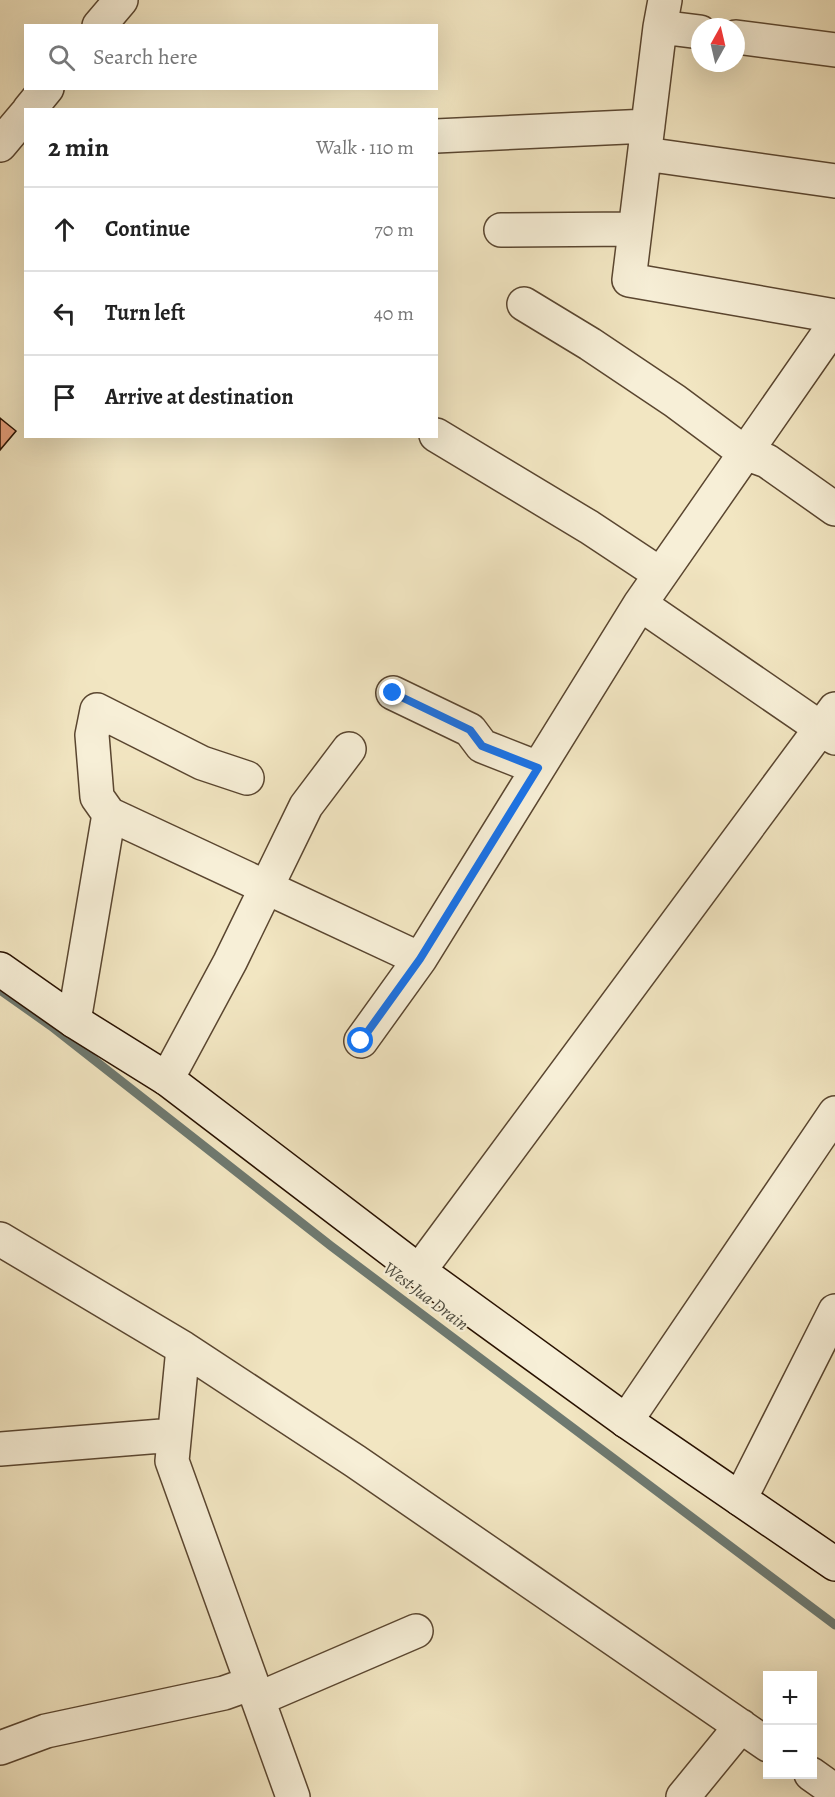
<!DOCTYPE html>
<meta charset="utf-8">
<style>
body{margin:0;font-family:Alegreya,serif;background:#f2f2f2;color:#222}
.controls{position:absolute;right:18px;bottom:18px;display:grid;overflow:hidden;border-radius:0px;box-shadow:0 6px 24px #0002}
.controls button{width:54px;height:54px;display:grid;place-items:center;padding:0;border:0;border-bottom:2px solid #e0e0e0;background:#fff;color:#222;font:30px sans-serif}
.compass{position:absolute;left:691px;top:18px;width:54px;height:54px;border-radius:50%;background:#fff;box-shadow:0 6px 24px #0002;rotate:8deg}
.stop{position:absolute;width:18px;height:18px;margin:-14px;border:4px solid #1a73e8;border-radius:50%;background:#fff}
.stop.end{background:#1a73e8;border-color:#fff;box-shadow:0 2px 6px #0008}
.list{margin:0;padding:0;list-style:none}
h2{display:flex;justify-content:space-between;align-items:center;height:78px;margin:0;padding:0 24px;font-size:26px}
h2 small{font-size:20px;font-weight:400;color:#767676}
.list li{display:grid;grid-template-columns:39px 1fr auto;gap:18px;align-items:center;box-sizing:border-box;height:84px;padding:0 24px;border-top:2px solid #e0e0e0}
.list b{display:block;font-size:22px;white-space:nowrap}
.list em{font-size:20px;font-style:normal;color:#767676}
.icon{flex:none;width:33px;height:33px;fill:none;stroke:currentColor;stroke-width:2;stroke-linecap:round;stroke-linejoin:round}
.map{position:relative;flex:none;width:835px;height:1797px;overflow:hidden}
.search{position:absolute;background:#fff;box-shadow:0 6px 24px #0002;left:24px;top:24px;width:414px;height:66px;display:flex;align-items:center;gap:15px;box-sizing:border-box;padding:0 21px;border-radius:0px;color:#767676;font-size:22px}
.panel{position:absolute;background:#fff;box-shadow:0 6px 24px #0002;left:24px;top:108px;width:414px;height:330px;border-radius:0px}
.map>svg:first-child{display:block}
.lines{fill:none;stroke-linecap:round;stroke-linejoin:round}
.stream{stroke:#6e7970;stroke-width:9}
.building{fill:#e69f7b;stroke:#281100;stroke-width:1.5}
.minor-casing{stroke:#5a4630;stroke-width:36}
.secondary-casing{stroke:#281100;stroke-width:36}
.minor{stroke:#f7efd7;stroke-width:33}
.secondary{stroke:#f7efd7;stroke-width:33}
.route{stroke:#1a73e8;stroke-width:8}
.labels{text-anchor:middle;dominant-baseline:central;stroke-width:4.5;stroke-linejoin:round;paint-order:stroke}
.water-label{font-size:18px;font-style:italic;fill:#514e41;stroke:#f7efd7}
</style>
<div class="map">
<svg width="835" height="1797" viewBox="0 0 835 1797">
<rect width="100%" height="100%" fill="#f2e6c2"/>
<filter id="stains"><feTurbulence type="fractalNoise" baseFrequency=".00333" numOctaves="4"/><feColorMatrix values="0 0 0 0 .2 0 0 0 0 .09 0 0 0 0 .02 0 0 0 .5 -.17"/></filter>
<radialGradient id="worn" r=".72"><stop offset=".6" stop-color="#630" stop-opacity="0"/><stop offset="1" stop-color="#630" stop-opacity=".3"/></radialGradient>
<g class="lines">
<path class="stream" d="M0,990L51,1026L331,1246L835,1625"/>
</g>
<path class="building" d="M0,418L16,431L0,450Z"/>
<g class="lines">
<defs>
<path id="minor" d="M99,26L121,0
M660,27L665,0
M700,32L660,27L629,280L835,316
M736,37L835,50
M29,110L47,88
M436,136L648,126
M0,145L26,114
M645,154L835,181
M501,230L635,229
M524,304L590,344L675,401L745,453L767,461L835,509
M436,435L589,527L660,574
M640,604L835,738
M393,693L470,730L482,746L538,768
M109,814L97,797L92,735L97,710L202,763L247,778
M74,1021L109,814L420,959L640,604L835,324
M361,1041L420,959
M167,1079L230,962L306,806L349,749
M0,1239L183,1348L355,1461L768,1745
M419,1271L835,709
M183,1348L172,1461L293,1797
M626,1421L835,1113
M0,1449L174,1435
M740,1499L835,1311
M258,1699L416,1631
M0,1748L46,1731L224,1693L252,1683
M811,1774L835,1791
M683,1797L741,1726"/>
<path id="secondary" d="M0,969L74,1021L167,1079L419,1271L626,1421L835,1564"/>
</defs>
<use href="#minor" class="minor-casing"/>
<use href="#secondary" class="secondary-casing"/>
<use href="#minor" class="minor"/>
<use href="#secondary" class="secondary"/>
</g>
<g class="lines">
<path class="route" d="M361,1041L420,959L538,768L482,746L470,730L393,693"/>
</g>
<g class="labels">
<g class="water-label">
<text transform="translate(426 1296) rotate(37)">West Jua Drain</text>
</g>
</g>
<rect width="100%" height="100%" filter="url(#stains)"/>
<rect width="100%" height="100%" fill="url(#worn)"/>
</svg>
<div class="controls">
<button>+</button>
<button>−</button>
</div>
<svg class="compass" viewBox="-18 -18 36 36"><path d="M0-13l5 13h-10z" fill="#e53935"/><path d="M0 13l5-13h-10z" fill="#767676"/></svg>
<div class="stop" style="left:361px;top:1041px"></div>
<div class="stop end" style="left:393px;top:693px"></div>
<div class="search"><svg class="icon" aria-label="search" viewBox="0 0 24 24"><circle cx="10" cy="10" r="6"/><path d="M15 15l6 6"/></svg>Search here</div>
<section class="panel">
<h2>2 min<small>Walk · 110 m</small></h2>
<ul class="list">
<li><svg class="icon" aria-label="ahead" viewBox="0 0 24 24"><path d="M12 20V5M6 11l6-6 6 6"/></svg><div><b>Continue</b></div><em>70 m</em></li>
<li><svg class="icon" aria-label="left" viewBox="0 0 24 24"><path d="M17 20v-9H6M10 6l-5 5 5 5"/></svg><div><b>Turn left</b></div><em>40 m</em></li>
<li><svg class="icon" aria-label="arrive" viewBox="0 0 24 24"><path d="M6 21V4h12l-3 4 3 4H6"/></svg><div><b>Arrive at destination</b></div></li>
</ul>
</section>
</div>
